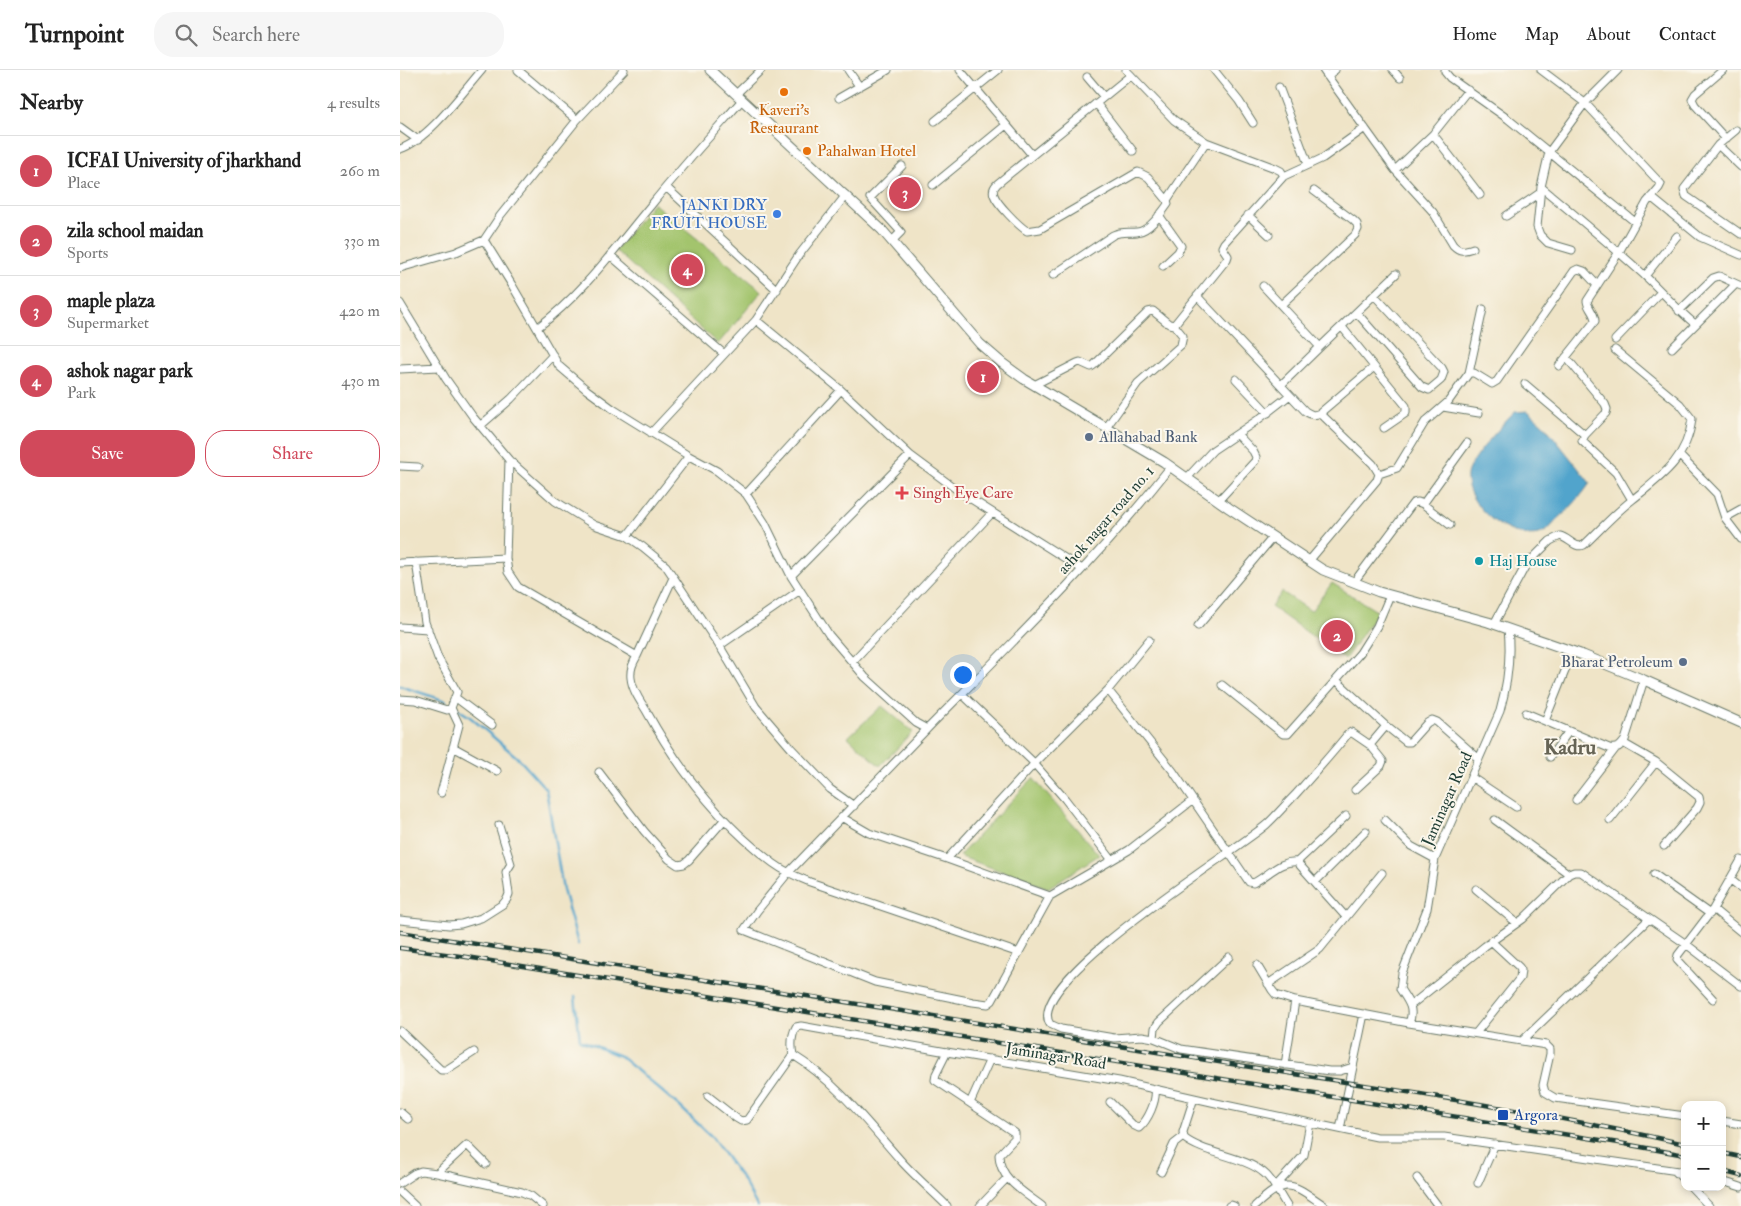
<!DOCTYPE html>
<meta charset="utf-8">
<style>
body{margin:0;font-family:"IM FELL Double Pica",serif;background:#f6f6f6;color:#222}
.controls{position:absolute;right:15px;bottom:15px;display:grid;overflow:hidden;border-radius:10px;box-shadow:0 2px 8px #0003}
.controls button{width:45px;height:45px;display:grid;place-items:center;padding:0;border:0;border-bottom:1px solid #e0e0e0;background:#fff;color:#222;font:25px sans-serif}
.you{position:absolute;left:562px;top:604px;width:18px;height:18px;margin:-12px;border:4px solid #fff;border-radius:50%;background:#1a73e8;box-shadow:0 0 0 8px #1a73e833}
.badge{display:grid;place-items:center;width:32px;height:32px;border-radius:50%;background:#d1495b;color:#fff;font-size:16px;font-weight:700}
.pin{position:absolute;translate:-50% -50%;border:2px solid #fff;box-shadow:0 1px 5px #0006}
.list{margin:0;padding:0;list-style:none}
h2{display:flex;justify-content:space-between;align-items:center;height:65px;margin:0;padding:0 20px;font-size:21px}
h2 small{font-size:16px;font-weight:400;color:#767676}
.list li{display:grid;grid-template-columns:32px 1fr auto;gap:15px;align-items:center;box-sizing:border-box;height:70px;padding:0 20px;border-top:1px solid #e0e0e0}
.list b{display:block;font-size:19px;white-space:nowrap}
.list p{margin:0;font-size:16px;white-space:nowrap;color:#767676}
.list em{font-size:16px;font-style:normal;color:#767676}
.actions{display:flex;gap:10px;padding:15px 20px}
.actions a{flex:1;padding:11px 0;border:1px solid #d1495b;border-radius:20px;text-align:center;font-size:18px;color:#d1495b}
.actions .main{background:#d1495b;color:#fff}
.icon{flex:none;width:28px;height:28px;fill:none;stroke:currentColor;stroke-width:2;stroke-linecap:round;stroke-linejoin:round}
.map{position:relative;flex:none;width:1341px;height:1136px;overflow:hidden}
header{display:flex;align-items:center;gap:30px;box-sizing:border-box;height:70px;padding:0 25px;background:#fff;border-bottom:1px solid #e0e0e0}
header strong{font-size:24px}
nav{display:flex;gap:28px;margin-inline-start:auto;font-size:18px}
.search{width:350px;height:45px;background:#f6f6f6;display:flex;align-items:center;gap:12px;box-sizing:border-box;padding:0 18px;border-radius:20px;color:#767676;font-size:19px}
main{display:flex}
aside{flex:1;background:#fff}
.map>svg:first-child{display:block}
.green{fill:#a3c46d;stroke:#618050}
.water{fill:#51a4cc;stroke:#387080}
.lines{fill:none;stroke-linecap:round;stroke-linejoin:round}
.stream{stroke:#51a4cc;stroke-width:2.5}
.minor-casing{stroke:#687767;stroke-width:9}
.tertiary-casing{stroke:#687767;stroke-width:11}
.minor{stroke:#fff;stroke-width:7}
.tertiary{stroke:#fff;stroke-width:9}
.rail-casing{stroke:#1f3d34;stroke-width:4.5}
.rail{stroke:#fbf7ec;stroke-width:2.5;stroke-dasharray:8;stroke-linecap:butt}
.food-dot{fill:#e8710a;stroke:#fbf7ec;stroke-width:2}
.shop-dot{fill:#3f7fe0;stroke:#fbf7ec;stroke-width:2}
.service-dot{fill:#5c6f8a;stroke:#fbf7ec;stroke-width:2}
.health-dot{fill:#e0444e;stroke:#fbf7ec;stroke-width:2}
.culture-dot{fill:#0f9aa8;stroke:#fbf7ec;stroke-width:2}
.transit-dot{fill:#1a4fb4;stroke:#fbf7ec;stroke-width:2}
.labels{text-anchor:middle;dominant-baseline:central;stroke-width:4;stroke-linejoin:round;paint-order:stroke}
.food-label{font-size:16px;fill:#c56008;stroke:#fbf7ec}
.shop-label{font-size:16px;fill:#366cbe;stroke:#fbf7ec;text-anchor:end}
.service-label{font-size:16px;fill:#4e5e75;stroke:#fbf7ec;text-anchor:start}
.health-label{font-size:16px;fill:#be3a42;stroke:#fbf7ec;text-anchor:start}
.street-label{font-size:16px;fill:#1f3d34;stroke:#fbf7ec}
.culture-label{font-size:16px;fill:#0d838f;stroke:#fbf7ec;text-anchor:start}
.transit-label{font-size:16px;fill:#164399;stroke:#fbf7ec;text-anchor:start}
.district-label{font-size:21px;font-weight:bold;fill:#666455;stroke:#fbf7ec}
</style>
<header>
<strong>Turnpoint</strong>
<div class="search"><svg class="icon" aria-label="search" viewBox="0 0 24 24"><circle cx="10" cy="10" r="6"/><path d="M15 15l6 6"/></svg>Search here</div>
<nav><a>Home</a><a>Map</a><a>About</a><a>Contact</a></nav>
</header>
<main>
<aside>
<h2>Nearby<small>4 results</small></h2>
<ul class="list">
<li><span class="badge">1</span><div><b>ICFAI University of jharkhand</b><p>Place</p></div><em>260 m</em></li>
<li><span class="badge">2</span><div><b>zila school maidan</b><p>Sports</p></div><em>330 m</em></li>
<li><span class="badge">3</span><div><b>maple plaza</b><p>Supermarket</p></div><em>420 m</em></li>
<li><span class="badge">4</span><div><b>ashok nagar park</b><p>Park</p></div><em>430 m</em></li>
</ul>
<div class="actions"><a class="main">Save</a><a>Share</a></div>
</aside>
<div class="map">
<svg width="1341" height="1136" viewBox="0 0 1341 1136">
<rect width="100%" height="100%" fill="#fbf7ec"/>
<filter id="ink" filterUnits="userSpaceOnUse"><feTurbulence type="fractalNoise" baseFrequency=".02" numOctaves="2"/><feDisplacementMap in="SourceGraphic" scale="10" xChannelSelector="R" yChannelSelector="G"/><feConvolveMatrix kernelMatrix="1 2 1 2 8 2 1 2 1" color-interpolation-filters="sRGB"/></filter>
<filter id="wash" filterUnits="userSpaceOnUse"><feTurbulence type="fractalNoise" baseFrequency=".0096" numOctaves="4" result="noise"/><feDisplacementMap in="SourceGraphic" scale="20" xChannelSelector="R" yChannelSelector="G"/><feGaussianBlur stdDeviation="1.12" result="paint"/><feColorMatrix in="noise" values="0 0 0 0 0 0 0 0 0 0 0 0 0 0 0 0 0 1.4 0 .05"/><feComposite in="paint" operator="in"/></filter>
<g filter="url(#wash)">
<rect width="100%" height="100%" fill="#efe4c7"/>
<path class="green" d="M253,133L362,221L318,274L215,180Z
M932,513L978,542L945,589L871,537L882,522L911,541Z
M482,636L513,662L480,696L448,667Z
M633,708L699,785L648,818L559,786Z"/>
<path class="water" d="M1128,341L1144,355L1190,413C1180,428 1170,438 1157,450C1153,454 1150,458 1146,461C1117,478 1064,437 1067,405C1068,391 1105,352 1115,342Z"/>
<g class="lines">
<path class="stream" d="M0,616L46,631
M58,639L70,647L119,689L146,719L163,820L178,874
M175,927L180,970L220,986L278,1035L311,1066L343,1110L357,1136"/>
</g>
</g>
<g filter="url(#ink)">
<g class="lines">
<defs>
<path id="minor" d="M118,0L177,50L100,146L84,170L112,215L159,296L187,320L213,339L289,386L317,401L346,424L365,453L391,506L429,565L465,607L516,653L527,659C611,574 697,490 771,396
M448,0L459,16
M560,0L632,85
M814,0L839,31L853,53
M923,0L995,100L1033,142L1053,175C1060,182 1064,181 1073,178
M993,0L1000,8
M1045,0V2L1050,8L1108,49L1235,152
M1141,0L1185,33L1261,114L1259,118L1247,132L1219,182L1187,231C1188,239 1195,243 1195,251L1159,296
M1323,0L1295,24L1292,29L1295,35L1326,69
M927,6L935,0
M687,7L704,27
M879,17L908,94
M336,24L361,0
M439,28L488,0
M696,33L733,81
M177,50L224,0
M535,51L598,0
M0,57L18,70
M1336,60L1318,75L1284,119L1286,126L1341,164
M1033,64L1080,125
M1318,75L1341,97
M0,79C28,70 62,23 82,0
M995,100L1033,64L1068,20
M884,106L923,88L965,58
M533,115L606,55
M266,117L377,220
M1141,117C1175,145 1210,174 1243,204C1261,220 1276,239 1295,254
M1251,127L1300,167L1341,185
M767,130L806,72
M759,145L781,176L778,182L763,196
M848,145L869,165
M1106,146L1140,123
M492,171L501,162L470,128L502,96
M1172,180L1148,173L1140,165L1137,157L1141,117L1149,82L1185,33L1218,0
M210,185L324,284
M0,198L56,182L84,170
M653,205L713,165C722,161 728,163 737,162C749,161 761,144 768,134L767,130L748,107L738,102L640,159L627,161C619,156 597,134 594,125C592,120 594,117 597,114L731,5
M1245,206L1277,166
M863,216L920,277L996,204
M797,226L905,341C911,345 914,346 920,343L974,297
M0,233L46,309L73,347L109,390L155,431L194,455L227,466L243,477L266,496L322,580L356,637L391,678L430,719L454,736
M881,235L955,165L958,159L957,154L953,150L914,121
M1279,241L1313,208L1319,206L1341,216
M957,243L1022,317L1029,320L1041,310L1044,302L1042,298L974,225
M356,250L441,320L510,385L560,422L682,499
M942,257L1006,336V343L984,358
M137,258C183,224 216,177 252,134C281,98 312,64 342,30
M1215,270L1261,222
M1272,278L1336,214
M1166,287L1205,334L1207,339L1206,343L1185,365L1182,371L1216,403L1232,430
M0,299L39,297
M1069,303L1083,239
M836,309L868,343
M1125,314L1185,365
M634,315L677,293L680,292L691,297L694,295L748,242L753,241L769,254L774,255L827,189L828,186L822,177L824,173L884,106L881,101L875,98L806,72L774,50L726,0
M881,315L920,277
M1043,337L1079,343
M80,356L111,329L153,285
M706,358L738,313L781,275L783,266L774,255
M251,363L356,250L399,185L446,125
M1279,385L1317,424L1325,448L1341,469
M109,390L106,488L108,502L118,517L237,586L273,508
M0,396L18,397
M979,404L997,398L1025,352L1048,332L1069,303H1074L1092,314L1097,311L1174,201L1178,199L1184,201L1197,215
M787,408L813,380L859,349L890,325
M346,424L441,320
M819,430L855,391L856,387L853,381L837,364
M1023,434L1067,373
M1325,448L1341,439
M227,466L289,386
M909,491L977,410L979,404L973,394L920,343
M0,493L106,488
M391,506L510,385
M954,512L1013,433L1018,432L1023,434L1050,455
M1094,554L1126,495L1150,471L1160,466C1169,468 1175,479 1184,475C1200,460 1215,443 1232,430C1262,406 1287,389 1292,349L1280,334L1215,280
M798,556L873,467
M0,557L28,559
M319,576L400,520
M237,586C233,593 230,599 231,608C232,620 241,632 247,642C279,700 320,753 373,793C385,802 397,807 410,812L619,883
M452,592L592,443
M936,610L986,656L970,675L983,691L981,696L955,720
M822,615L883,664H888L960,583L977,556L990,525
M708,620L773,701L849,812L853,813C868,806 880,790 897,792
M56,628L92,655
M0,629L15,630L47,640L51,638L57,622L38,588L25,552L16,492
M1126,643L1209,678C1218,679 1220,677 1225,670L1244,610
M1145,651L1173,581
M986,656L1006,672H1010L1027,653L1032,650L1037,652L1079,689
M527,659L388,803L357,841L344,860L475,912L573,932L588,934L592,931L650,826L712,790L665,729L631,690L562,624
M1223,673L1256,692L1299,727L1300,732L1297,738L1264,776
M53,677L97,701
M1150,687L1169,661
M199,702L244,761L269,789L278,795L284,794L289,790L324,750
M1071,707L1116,737
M41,723L59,655L51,638
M1176,730L1216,678
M946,746L897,792L946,847
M443,748L469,763L547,789L650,826
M985,750L1011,776L1035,789
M1095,750L1169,804
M1210,750L1256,692
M547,789L634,694L708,620L749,570
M712,790L729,780L793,730
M1254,804L1310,844
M1331,810L1341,818
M915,812L966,761
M1076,819L1117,853
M1313,839L1341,862
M0,850L49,855L61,854L81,848L103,834L107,829L109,824L106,802L111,794L99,755
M857,895L872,920L876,925L895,931L1009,953L1146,975L1150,979V984L1143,1015L1145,1022L1155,1028L1285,1046
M868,914L920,879L982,803
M1313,929L1277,890L1278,885L1313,839L1341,790
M1011,935L1085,876L1123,849L1169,804L1174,802H1181L1286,874L1341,916
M1009,953C1015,939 1008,931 1000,919L1002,903L1027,839L1035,789L1100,641C1107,616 1111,586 1108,559
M0,961L41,1000H46L74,982
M1076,963L1120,908L1121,900L1119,897L1091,871
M754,968L755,958L759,952L829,887
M1123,970L1249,849
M547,982L536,1004L535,1010L615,1063V1068L599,1085C599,1109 625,1123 642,1136
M393,985C391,975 391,966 396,957L401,956L547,982L719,1011L816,1033L977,1067H1044L1285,1102
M885,995L895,931
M953,997L940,1001H929L781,979L754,968L742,966L714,968L661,959L650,954C622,912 836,781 866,755C876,746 885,735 895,725C913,705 931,685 947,665L951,662L970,675
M308,1026L336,1048L341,1051L347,1050L393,985C437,1012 469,1055 503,1093C517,1108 533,1122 547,1136
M794,1028L783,1062L784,1068C804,1084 844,1086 864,1103C874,1111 880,1126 887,1136
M710,1032L733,1055L739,1058C748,1050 757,1031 755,1019
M570,1033L590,989
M0,1042L8,1049
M1322,1051L1341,1054
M940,1059L964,944
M1275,1101L1285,1111
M761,1102L774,1074L783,1067
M37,1103L67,1075L86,1094
M1017,1108L1038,1136
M1322,1111L1341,1117
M0,1113L15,1103L21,1101L37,1103L122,1122L131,1126L143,1136
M1078,1113L1095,1074
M875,1117L904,1085L910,1053
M1291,1117L1309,1136
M0,1122L15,1136
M580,1136L607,1108
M829,1136L831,1135L834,1136
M855,1136C888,1105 892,1114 925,1136"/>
<path id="tertiary" d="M310,0L482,160L580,274L602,293L624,309L764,392L829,438L923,500L979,522L1088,552L1183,585L1244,610L1341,653"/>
</defs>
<use href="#minor" class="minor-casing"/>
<use href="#tertiary" class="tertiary-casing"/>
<use href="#minor" class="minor"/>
<use href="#tertiary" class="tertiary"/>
<defs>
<path id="rail" d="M0,862C257,902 513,942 769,984C941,1012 1115,1036 1285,1074
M0,878L60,886L1219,1073L1285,1085
M1322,1083L1341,1087
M1322,1101L1341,1106"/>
</defs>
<use href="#rail" class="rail-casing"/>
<use href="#rail" class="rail"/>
</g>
</g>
<g class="food-dot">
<circle cx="384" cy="22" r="5"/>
<circle cx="407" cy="81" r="5"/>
</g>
<circle class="shop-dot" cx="377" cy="144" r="5"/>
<g class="service-dot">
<circle cx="689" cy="367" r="5"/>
<circle cx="1283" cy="592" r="5"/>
</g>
<path class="health-dot" d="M499.5 415.5h5v5h5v5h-5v5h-5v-5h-5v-5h5z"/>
<circle class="culture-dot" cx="1079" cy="491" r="5"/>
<rect class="transit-dot" x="1097" y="1039" width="12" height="12" rx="2.5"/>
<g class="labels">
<g class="food-label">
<text x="384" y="40">Kaveri's<tspan x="384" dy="18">Restaurant</tspan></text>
<text x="417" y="81" text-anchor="start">Pahalwan Hotel</text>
</g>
<g class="shop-label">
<text x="367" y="135">JANKI DRY<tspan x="367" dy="18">FRUIT HOUSE</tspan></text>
</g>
<g class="service-label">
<text x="699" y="367">Allahabad Bank</text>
<text x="1273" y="592" text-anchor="end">Bharat Petroleum</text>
</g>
<g class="health-label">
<text x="513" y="423">Singh Eye Care</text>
</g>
<g class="street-label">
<text transform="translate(706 450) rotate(-49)">ashok nagar road no. 1</text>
<text transform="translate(1047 729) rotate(-66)">Jaminagar Road</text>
<text transform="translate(656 986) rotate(9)">Jaminagar Road</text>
</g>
<g class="culture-label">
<text x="1089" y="491">Haj House</text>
</g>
<g class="transit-label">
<text x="1114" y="1045">Argora</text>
</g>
<g class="district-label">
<text x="1170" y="677">Kadru</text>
</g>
</g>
</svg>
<div class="controls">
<button>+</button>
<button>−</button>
</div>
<div class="you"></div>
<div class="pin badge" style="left:583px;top:307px">1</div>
<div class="pin badge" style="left:937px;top:566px">2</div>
<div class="pin badge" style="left:505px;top:123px">3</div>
<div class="pin badge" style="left:287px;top:200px">4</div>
</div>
</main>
